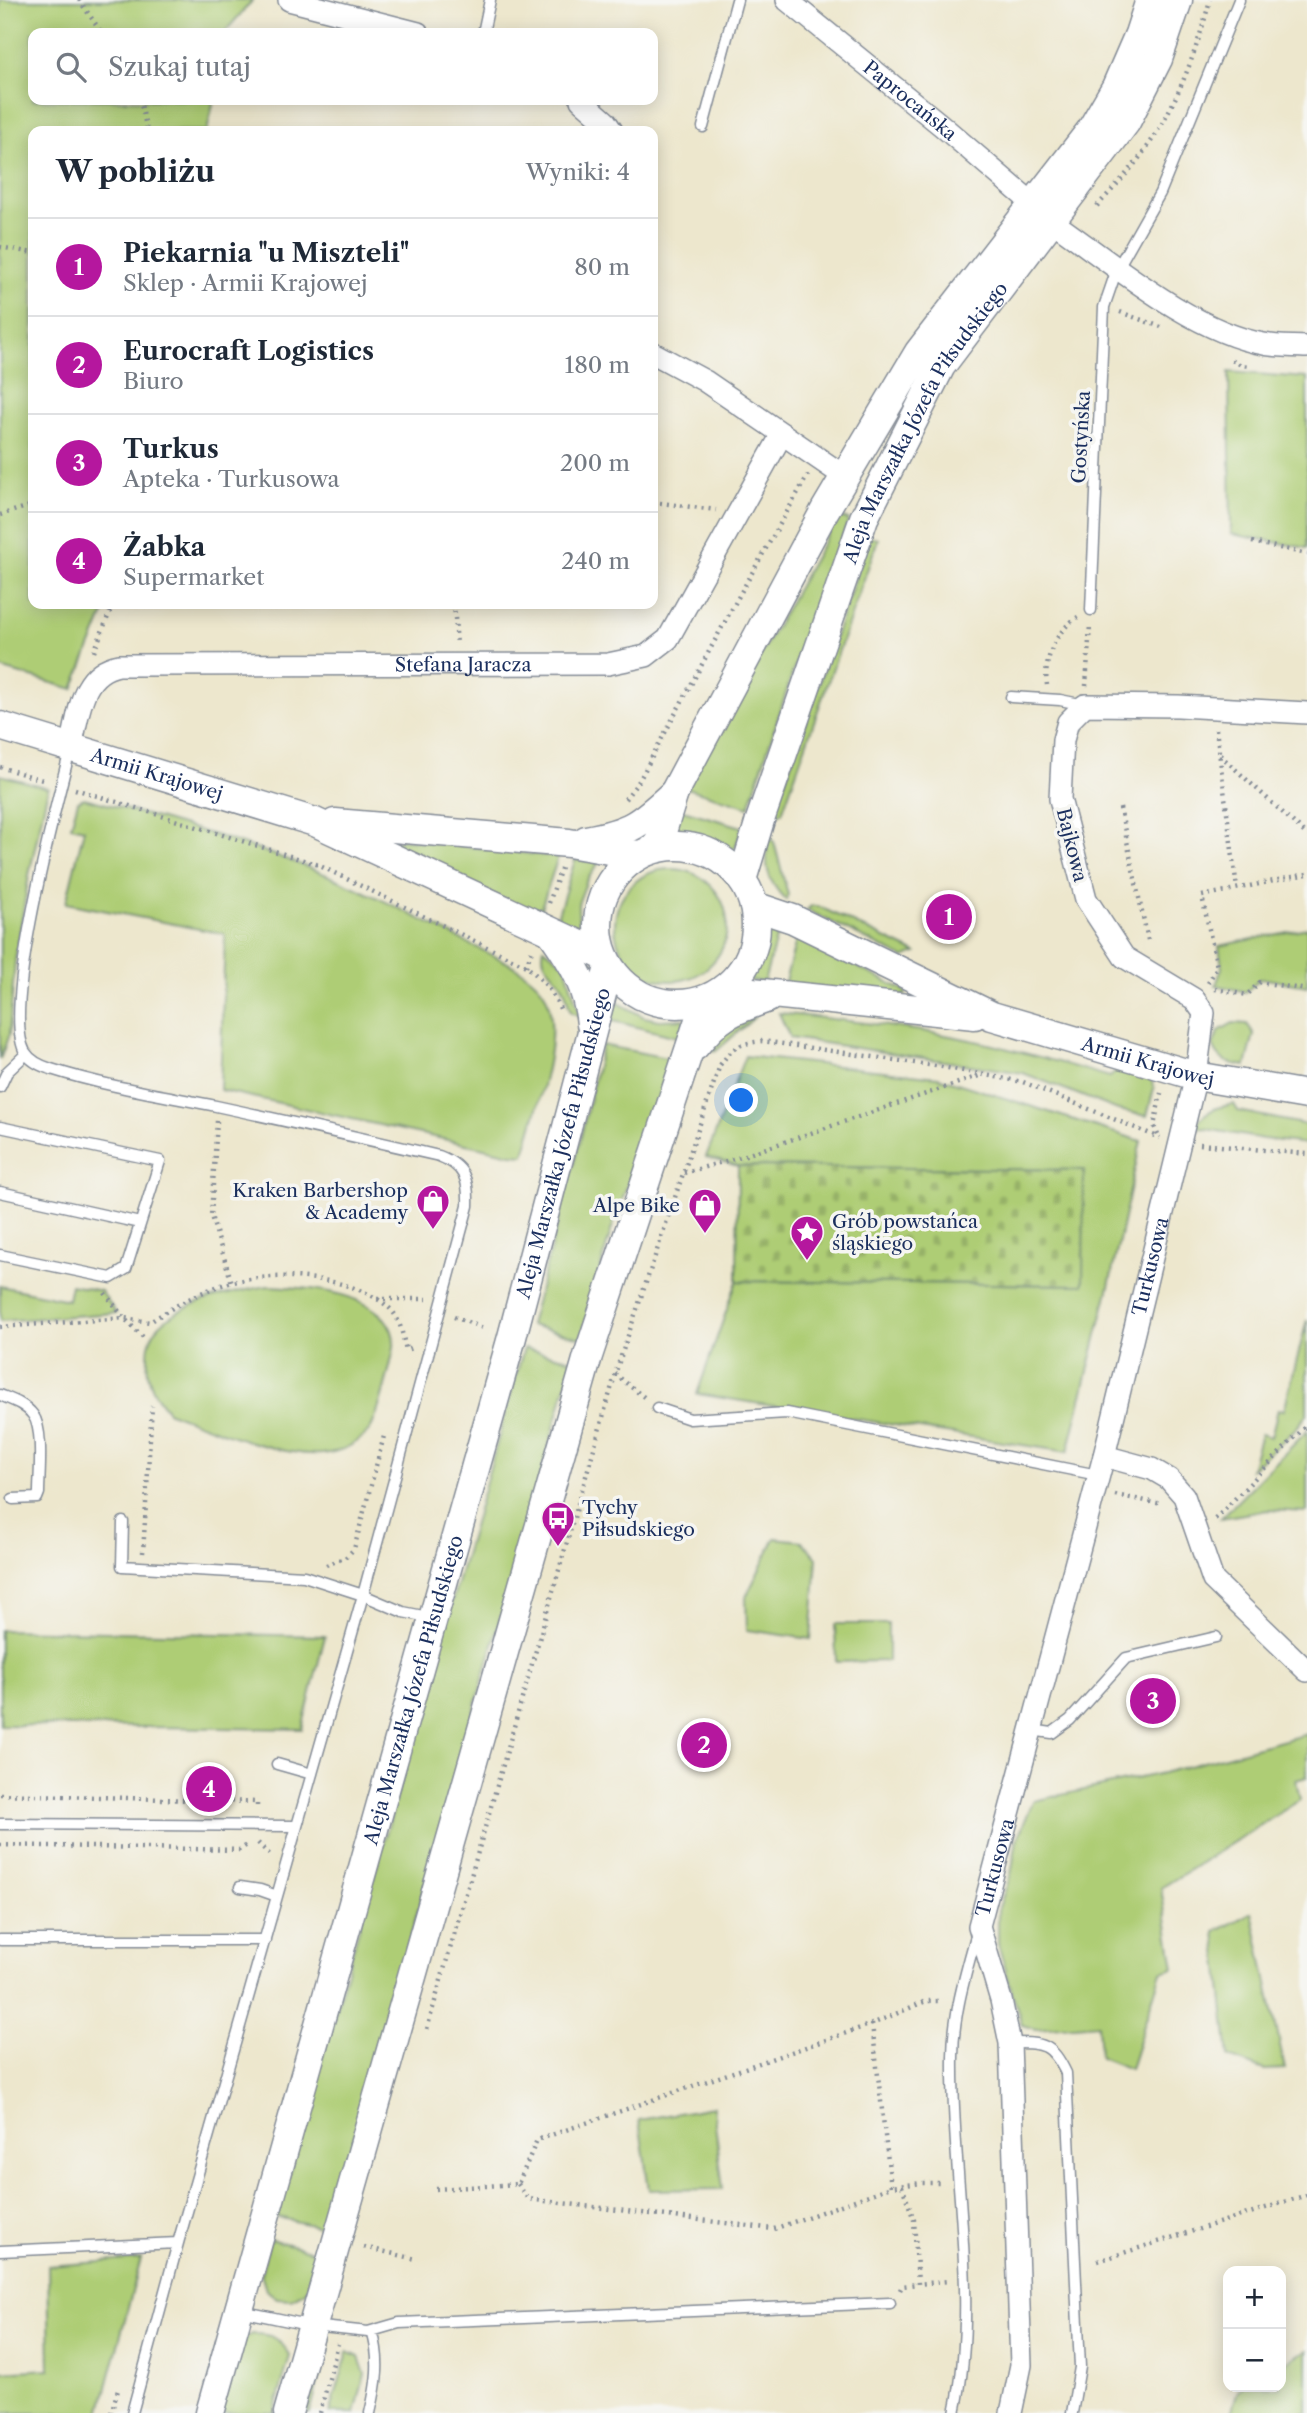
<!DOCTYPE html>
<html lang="pl">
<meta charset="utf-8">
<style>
body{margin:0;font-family:"Libre Caslon Text",serif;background:#f6f6f7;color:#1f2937}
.controls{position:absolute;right:21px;bottom:21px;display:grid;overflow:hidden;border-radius:14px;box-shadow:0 4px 18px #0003}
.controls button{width:63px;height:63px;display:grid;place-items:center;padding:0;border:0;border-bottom:2px solid #e0e1e3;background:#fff;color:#1f2937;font:35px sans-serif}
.you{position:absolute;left:742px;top:1101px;width:24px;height:24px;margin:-18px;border:5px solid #fff;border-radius:50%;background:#1a73e8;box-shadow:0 0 0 10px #1a73e833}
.badge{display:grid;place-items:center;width:46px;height:46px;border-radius:50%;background:#b5179e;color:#fff;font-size:23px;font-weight:700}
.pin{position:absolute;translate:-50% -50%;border:4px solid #fff;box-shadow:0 2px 7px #0006}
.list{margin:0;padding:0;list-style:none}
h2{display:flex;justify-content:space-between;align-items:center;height:91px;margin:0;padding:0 28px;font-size:30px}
h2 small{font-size:23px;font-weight:400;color:#747a83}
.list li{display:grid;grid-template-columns:46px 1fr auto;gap:21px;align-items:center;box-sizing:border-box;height:98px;padding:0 28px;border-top:2px solid #e0e1e3}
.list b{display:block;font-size:26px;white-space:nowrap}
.list p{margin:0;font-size:23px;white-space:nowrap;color:#747a83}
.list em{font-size:23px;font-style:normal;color:#747a83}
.icon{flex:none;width:38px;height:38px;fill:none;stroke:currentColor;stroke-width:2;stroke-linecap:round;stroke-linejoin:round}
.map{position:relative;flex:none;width:1307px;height:2413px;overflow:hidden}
.search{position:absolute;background:#fff;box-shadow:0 4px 18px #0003;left:28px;top:28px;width:630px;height:77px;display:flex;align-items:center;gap:18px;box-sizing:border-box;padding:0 24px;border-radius:14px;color:#747a83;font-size:26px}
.panel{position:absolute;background:#fff;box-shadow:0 4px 18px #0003;left:28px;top:126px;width:630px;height:483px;border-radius:14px}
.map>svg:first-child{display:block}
.green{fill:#aecd74;stroke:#647e69;stroke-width:2}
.cemetery{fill:url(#cemetery-stones);stroke:#647e69;stroke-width:2}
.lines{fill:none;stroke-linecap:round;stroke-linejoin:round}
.lane-casing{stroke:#848b96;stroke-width:13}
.street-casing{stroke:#848b96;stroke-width:24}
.secondary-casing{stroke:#848b96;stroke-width:31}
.path{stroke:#848b96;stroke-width:4.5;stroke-dasharray:2 5;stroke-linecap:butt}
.lane{stroke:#fff;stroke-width:10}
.street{stroke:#fff;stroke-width:21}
.secondary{stroke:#fff;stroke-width:28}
.labels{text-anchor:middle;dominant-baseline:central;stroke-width:7;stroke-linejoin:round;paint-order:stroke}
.street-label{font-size:19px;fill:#1b2f5e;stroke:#f6f6f2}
.poi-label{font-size:19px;fill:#1b2f5e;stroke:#f6f6f2;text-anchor:end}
</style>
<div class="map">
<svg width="1307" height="2413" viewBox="0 0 1307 2413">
<defs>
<pattern id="cemetery-stones" width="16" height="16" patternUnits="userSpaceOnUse" patternTransform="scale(1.75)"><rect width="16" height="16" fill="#aecd74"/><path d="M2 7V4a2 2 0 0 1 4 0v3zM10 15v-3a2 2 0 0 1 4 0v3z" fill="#95b067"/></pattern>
</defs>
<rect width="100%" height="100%" fill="#f6f6f2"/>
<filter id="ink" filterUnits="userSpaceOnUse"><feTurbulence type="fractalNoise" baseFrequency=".0143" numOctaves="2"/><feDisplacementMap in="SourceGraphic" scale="14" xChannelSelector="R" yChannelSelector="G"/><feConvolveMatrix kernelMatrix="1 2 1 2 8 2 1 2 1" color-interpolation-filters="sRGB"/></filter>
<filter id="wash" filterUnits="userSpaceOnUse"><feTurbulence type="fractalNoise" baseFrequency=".00686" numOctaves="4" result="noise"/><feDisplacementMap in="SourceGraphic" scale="28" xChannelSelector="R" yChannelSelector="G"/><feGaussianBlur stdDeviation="1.57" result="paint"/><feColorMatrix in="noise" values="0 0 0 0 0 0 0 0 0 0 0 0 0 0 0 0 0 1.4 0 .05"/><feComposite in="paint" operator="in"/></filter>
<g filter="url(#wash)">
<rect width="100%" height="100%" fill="#ede7cd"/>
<path class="green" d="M0,0H253L224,33H33V100H211L213,104L207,131H33V604H108L73,689L0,668Z
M1229,372L1307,378V548L1231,534Z
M838,516L849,520L815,604L749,807L686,788Z
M870,536L878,539L782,813H774Z
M0,775L48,788L29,875L15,961L9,1034L0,1060Z
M84,798C161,818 238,840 312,869C365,890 416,917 466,942C490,955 538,972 547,999C562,1043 535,1110 524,1155L511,1154L220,1090L225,934L66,903L84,829L71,826L78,801Z
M676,808L742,827L736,846L732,850C714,851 698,831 673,833Z
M768,837L774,842L788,895L786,900C765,880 765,864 768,837Z
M402,839L558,857L537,920L394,845L395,841Z
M575,860L596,861L598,864L587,880L578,904L579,933L554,927Z
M615 925a56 56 0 1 1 112 0a56 56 0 1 1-112 0Z
M811,906H818L916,953L904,958L807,910Z
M767,921L779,928L764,982L750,981L748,977L760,950L763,925Z
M1307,928V986L1261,978L1246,992L1216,985L1222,968L1219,946Z
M797,937L904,990L906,992L905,996L784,985Z
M544,948L565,965L580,1016L571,1012C568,1005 567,997 564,989C558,974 538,966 544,948Z
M613,1000L644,1017L660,1020L683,1019L685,1025L681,1038L605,1019Z
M779,1013C831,1019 882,1024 934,1033C993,1043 1052,1060 1110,1077L1118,1070L1150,1076L1154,1088L1147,1116L1118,1110L1023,1073L790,1038Z
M755,1017L716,1051L710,1049L722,1027Z
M1233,1023L1247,1024L1254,1034L1246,1066C1229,1064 1219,1062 1213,1045L1219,1031Z
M602,1045L672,1059L610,1234L581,1338L530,1325L581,1137Z
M745,1056L938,1077L1141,1141L1109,1286L1068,1452L697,1394L737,1281L1082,1285L1083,1170L738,1166L706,1157Z
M1234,1104L1238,1111L1307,1125V1144L1263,1139L1195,1127C1202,1111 1218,1107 1234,1104Z
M71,1285L101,1291L116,1313L0,1321V1286L68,1300Z
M268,1286C306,1288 355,1289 384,1318C391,1326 395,1336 394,1347C392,1361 377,1420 370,1429C360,1442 345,1450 329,1453C288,1461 209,1427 169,1412C156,1398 145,1379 148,1359C148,1353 148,1347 150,1342C160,1304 234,1292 268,1286Z
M1307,1320V1415L1294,1431L1251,1469L1261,1434L1271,1437L1278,1409L1284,1410Z
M524,1348L573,1360L328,2229L277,2217Z
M1307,1431V1512L1268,1510L1221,1518Z
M775,1538L802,1541L817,1558L811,1639L747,1630L746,1597Z
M835,1624H888V1661L836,1662Z
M0,1630L325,1636L302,1729L0,1725Z
M1307,1734V1777L1296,1780L1300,1800L1161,1888L1174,1968L1161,1972L1130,2069L1100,2057L1098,2024L1035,2029L1022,2025L998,1944V1910L1011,1874L1017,1840L1033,1801L1163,1773Z
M1252,1912L1285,2069L1264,2070L1229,2057L1215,1932Z
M713,2107L723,2189L649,2190L639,2120Z
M270,2239L320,2253L306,2291L291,2299L277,2298L266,2290L261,2274Z
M141,2259L100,2413H0V2372L50,2369L48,2266Z
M252,2334C273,2334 280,2338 290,2356L274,2413H220L239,2342Z
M1307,2350V2413H1231L1238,2390L1243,2387H1281V2365Z
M348,2352L359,2357L365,2374L355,2413H330Z
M324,2359L310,2413H301L315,2368Z"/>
<path class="cemetery" d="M738,1166L1084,1170L1083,1285L737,1281Z"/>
</g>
<g filter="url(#ink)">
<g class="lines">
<defs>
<path id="lane" d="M483,33L490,0
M703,127L737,0
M1091,610L1104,307L1117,269L1160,193L1239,0
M1011,697L1060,700L1085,705
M70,750C57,803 1,1010 25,1052C30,1060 41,1066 51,1069C104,1086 161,1095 216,1106C291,1122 365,1139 439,1156C465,1166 469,1180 468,1206L363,1595L403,1612L433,1618
M0,1087L7,1072L26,1054
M0,1127L160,1161L126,1269L111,1278L0,1255
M0,1192L140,1223
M0,1395C12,1400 25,1404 33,1415C44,1430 39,1474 39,1493L37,1498L13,1499
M657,1408L690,1419L787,1413L1098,1475
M123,1522L122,1566L304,1576L363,1595L178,2243
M1031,1730L1052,1733L1070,1720L1126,1658L1216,1637
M277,1764L312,1774
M0,1824L297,1826
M240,1887L260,1890L277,1896
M0,1940H265
M1010,2043C1043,2043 1051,2042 1066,2073L1080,2367L1072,2413
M0,2251L178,2243L132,2413
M241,2311L313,2326L368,2332L399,2323L890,2303
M370,2413C377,2384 381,2360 372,2331
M955,2413C980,2296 951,2175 953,2057C953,2013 966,1973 977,1932"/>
<g id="street">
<path d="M289,0L418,33"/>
<path id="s1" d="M787,0L941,125L1033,204"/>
<path d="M581,100L606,122L612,131"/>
<path d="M1053,222C1112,263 1193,332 1264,344C1278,347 1293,346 1307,347"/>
<path d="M653,353L705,381L844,476"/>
<path id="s2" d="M71,747C79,715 80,672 119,665L608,664L646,656L668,639L782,434"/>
<path d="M1104,1456L1152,1469L1169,1479L1184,1496L1213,1580L1307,1671"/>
<path id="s3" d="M1011,2413L1021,2365L1010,2043L1001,2000L979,1926L1104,1456L1196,1076L1204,1013L1194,999L1124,957L1086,899L1060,799L1063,740L1068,722L1085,705L1178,706L1307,713"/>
</g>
<g id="secondary">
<path id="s4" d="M0,726L315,822L602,955"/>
<path d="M335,823L569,843L638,855"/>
<path d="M586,840C632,832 641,823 674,793"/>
<circle cx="677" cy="925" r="79"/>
<path d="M657,848L674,793L825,510L919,352L1091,130L1116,87L1139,34L1150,0"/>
<path id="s5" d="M742,880L760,820L864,518L941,366L1126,122L1158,59L1178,0"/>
<path id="s6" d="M754,906L793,919L992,1016L1196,1076L1307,1095"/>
<path d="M552,933C574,964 587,986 591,1024"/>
<path d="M724,989L975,1015"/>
<path d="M695,1046C719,1015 732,1011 768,998"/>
<path id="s7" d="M210,2413L512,1337L609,967"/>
<path d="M288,2413L588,1356L706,999"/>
</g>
</defs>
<use href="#lane" class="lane-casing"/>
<use href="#street" class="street-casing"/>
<use href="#secondary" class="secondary-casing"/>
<path class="path" d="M79,0L102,33
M138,100L142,108L147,131
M1097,206C1113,189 1129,172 1143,153C1176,108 1196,53 1210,0
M0,247L33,253
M1120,312L1161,327
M1232,360L1241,365L1250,366
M653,502L716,510
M0,515L33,505
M1252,542L1307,554
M454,604L457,645
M94,652L113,604
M1047,685C1043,660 1056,630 1078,617
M1086,686L1090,625
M1216,729L1237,888
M1220,755L1307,835
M0,767L46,781
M75,789L316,864L526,966C542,979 553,992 561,1011
M625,799L639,781L740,594L808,475
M1120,808L1149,945
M549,903L561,868
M526,966L532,950
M1208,983L1217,967L1202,896L1307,874
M1215,989L1247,995L1260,982L1307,990
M217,1121L211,1216L232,1283
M1158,1135L1154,1126L1161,1093
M1200,1144L1307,1154
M684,1173L740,1157L982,1075
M105,1293L124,1318L143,1337
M377,1299H427
M454,1317L483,1328
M0,1327L124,1318L150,1322C171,1308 192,1296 216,1287C263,1270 348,1273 387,1306C401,1317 402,1334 406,1350L412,1348
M615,1374L645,1398
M1115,1495L1162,1504
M1215,1519L1307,1425
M143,1553L152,1406
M326,1565L345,1558L354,1549L384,1436
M0,1794L257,1802V1810
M258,1843L271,1856
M0,1845L239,1850L249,1844
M872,2024L891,2187L921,2183H943
M427,2029L618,1365L720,1065C735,1045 739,1044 762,1041L942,1067L1023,1082L1160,1138
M518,2184L528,2199L774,2229L891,2187
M902,2186L914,2220L918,2284L949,2281
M436,2189L518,2184L537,2140L872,2024L926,2001H942
M364,2247L416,2259
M1098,2261L1307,2195
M900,2290L902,2286L918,2284
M111,2413L118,2390
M320,2413L338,2344"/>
<use href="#lane" class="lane"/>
<use href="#street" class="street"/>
<use href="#secondary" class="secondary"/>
</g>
</g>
<defs>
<symbol id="shop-pin" viewBox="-11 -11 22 30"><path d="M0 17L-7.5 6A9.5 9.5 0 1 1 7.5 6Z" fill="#b5179e" stroke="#f6f6f2"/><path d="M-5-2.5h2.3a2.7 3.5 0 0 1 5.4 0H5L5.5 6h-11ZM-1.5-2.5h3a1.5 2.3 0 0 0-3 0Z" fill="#fff"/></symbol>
<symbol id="sight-pin" viewBox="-11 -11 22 30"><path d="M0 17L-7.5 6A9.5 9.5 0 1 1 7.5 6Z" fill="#b5179e" stroke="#f6f6f2"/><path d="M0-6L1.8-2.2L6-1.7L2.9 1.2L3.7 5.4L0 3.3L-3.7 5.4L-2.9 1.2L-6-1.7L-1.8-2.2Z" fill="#fff"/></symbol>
<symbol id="bus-pin" viewBox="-11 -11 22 30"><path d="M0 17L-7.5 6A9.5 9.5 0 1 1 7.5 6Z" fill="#b5179e" stroke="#f6f6f2"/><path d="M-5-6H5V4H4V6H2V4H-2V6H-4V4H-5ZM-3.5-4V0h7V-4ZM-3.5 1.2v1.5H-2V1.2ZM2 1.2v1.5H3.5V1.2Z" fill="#fff"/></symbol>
</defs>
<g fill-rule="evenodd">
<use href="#shop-pin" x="414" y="1182" width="38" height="52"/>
<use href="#shop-pin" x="686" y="1186" width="38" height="52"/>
<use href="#sight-pin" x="788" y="1213" width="38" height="52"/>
<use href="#bus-pin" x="539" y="1499" width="38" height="52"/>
</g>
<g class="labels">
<g class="street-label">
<text stroke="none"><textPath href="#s1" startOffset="159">Paprocańska</textPath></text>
<text stroke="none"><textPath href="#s5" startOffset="495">Aleja Marszałka Józefa Piłsudskiego</textPath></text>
<text transform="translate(1081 437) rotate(-87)">Gostyńska</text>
<text stroke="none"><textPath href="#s2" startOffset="446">Stefana Jaracza</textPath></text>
<text stroke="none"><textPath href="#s4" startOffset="164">Armii Krajowej</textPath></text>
<text transform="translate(1072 845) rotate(76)">Bajkowa</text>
<text stroke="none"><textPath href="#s6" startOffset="425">Armii Krajowej</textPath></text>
<text stroke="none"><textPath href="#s7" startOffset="1318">Aleja Marszałka Józefa Piłsudskiego</textPath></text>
<text stroke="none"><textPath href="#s3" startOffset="1174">Turkusowa</textPath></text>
<text stroke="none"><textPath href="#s7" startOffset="751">Aleja Marszałka Józefa Piłsudskiego</textPath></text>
<text stroke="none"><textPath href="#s3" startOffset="553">Turkusowa</textPath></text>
</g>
<g class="poi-label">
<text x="408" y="1190">Kraken Barbershop<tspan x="408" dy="22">&amp; Academy</tspan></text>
<text x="680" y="1205">Alpe Bike</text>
<text x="832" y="1221" text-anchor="start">Grób powstańca<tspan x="832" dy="22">śląskiego</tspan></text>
<text x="582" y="1507" text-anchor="start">Tychy<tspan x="582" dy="22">Piłsudskiego</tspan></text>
</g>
</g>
</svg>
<div class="controls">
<button>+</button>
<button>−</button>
</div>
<div class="you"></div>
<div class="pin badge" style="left:949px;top:917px">1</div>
<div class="pin badge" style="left:704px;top:1745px">2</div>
<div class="pin badge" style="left:1153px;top:1701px">3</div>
<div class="pin badge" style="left:209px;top:1789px">4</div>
<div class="search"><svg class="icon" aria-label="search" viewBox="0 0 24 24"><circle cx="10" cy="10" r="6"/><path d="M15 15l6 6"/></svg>Szukaj tutaj</div>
<section class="panel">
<h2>W pobliżu<small>Wyniki: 4</small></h2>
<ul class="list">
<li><span class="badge">1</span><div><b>Piekarnia &quot;u Miszteli&quot;</b><p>Sklep · Armii Krajowej</p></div><em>80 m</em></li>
<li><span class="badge">2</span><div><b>Eurocraft Logistics</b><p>Biuro</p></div><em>180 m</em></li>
<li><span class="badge">3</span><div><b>Turkus</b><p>Apteka · Turkusowa</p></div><em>200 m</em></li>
<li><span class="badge">4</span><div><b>Żabka</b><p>Supermarket</p></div><em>240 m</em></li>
</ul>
</section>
</div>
